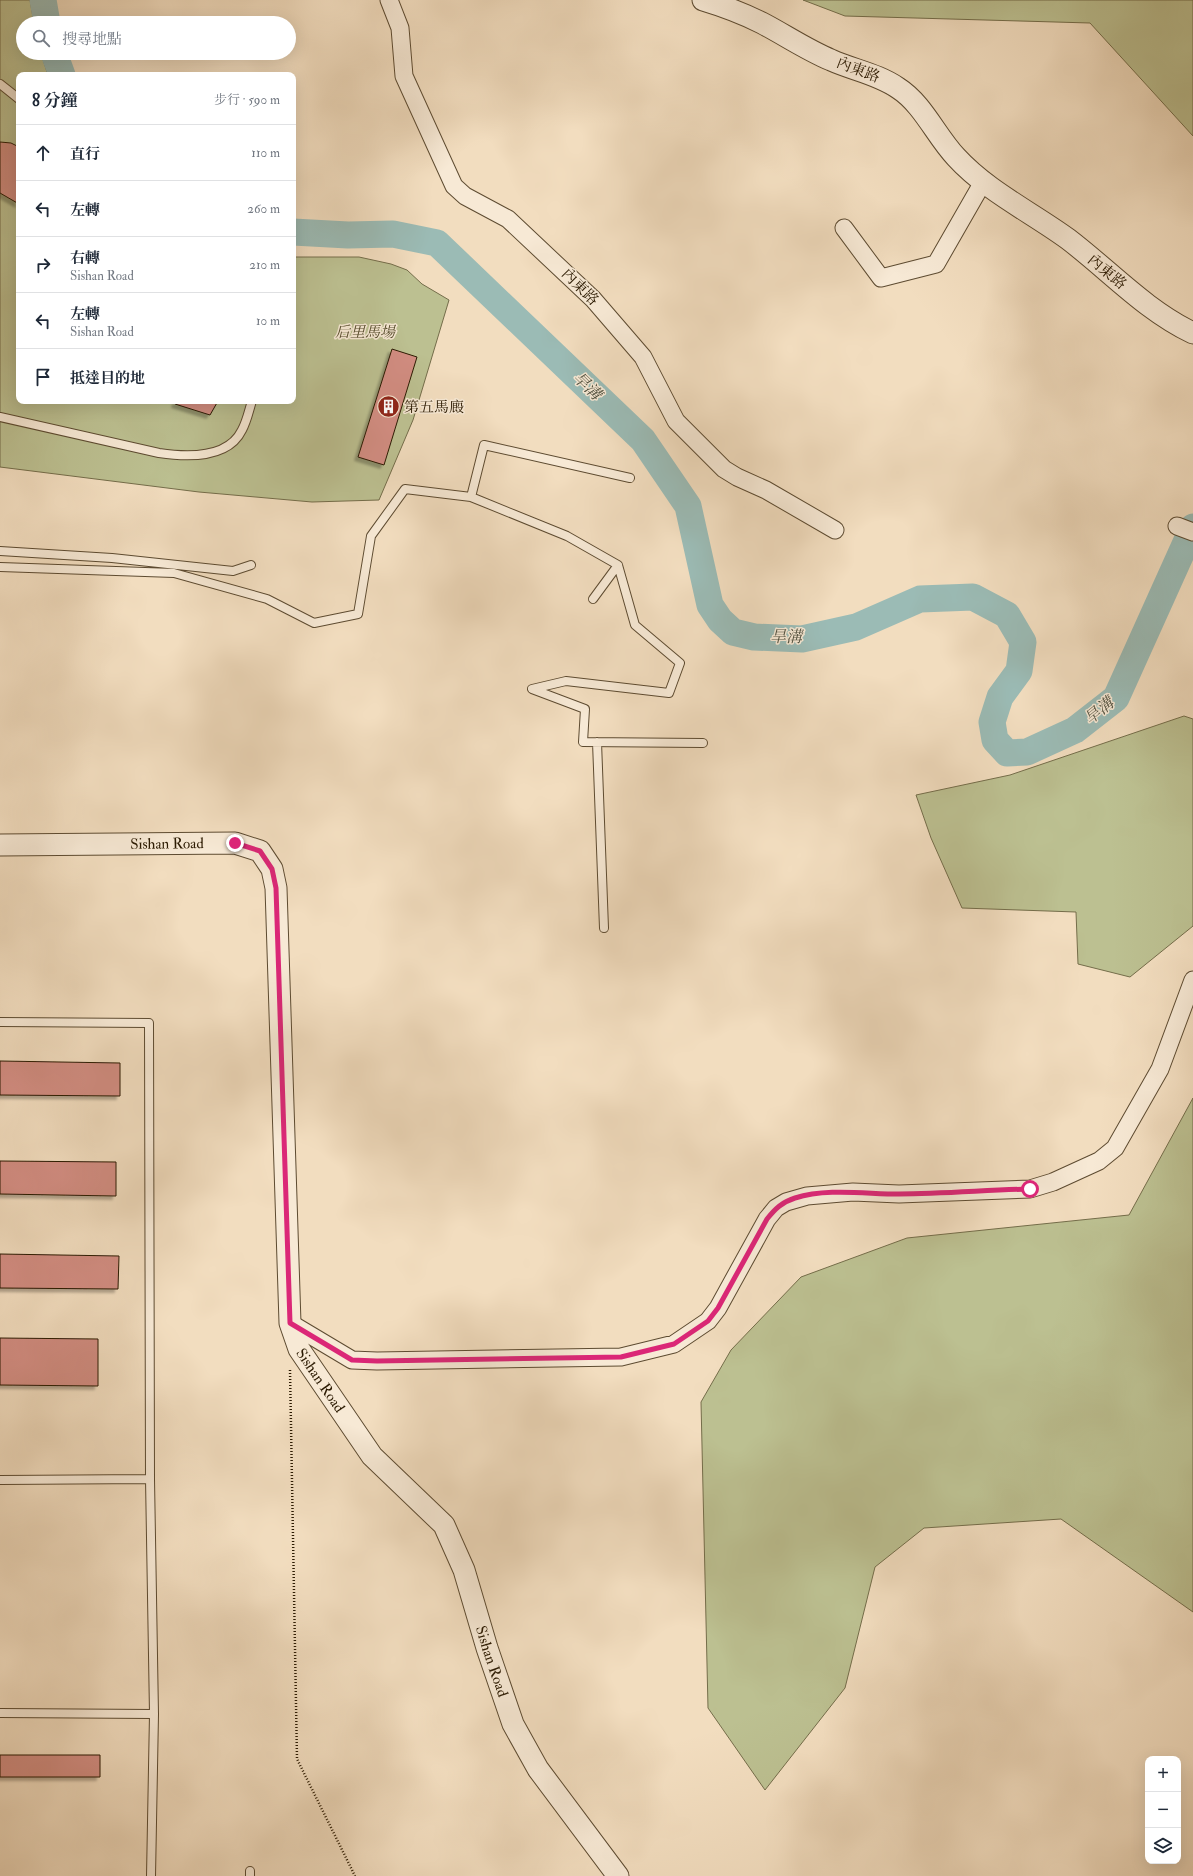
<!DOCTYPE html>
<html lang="zh-TW">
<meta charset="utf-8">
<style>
body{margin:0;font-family:"IM FELL Double Pica","Noto Serif TC",serif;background:#f6f6f7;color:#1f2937}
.controls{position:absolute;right:12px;bottom:12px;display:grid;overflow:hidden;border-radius:8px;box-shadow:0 4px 16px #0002}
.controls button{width:36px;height:36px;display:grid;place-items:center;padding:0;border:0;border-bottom:1px solid #e0e1e3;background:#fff;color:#1f2937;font:20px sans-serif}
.stop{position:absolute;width:12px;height:12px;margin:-9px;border:3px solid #db2777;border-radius:50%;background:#fff}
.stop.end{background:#db2777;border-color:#fff;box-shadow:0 1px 4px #0008}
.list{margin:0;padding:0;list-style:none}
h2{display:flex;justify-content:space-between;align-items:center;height:52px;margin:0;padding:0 16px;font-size:17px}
h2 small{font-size:13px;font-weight:400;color:#747a83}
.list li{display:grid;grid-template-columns:26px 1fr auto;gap:12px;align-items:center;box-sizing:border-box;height:56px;padding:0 16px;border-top:1px solid #e0e1e3}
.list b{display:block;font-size:15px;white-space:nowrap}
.list p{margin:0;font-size:13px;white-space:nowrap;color:#747a83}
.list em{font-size:13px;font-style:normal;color:#747a83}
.icon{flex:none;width:22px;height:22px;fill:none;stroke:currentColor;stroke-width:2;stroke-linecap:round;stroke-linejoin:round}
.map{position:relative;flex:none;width:1193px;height:1876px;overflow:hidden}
.search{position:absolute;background:#fff;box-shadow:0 4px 16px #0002;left:16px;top:16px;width:280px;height:44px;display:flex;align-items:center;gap:10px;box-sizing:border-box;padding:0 14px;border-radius:22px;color:#747a83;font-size:15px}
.panel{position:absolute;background:#fff;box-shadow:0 4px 16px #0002;left:16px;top:72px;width:280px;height:332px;border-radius:8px}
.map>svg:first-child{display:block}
.green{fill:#bcc091;stroke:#746d4a}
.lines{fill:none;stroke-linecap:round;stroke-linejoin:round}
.river{stroke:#9bbbb5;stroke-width:27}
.building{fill:#d28d82;stroke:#2b1a02;filter:url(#shadow)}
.service-casing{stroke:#5d4b31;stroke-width:10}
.minor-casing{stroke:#5d4b31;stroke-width:19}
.tertiary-casing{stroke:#5d4b31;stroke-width:23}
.path{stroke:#2b1a02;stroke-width:2.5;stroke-dasharray:1 2;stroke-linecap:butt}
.service{stroke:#f7e9d5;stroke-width:8}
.minor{stroke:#f7e9d5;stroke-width:17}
.tertiary{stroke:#f7e9d5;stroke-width:21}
.route{stroke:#db2777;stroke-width:5}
.labels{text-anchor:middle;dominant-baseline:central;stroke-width:3;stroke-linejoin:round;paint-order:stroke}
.street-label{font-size:15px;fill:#2b1a02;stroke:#f7e9d5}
.park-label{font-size:15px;font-style:italic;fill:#564c2d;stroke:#f7e9d5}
.poi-label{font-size:15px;fill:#2b1a02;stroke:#f7e9d5;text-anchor:start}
.water-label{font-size:16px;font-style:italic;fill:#525241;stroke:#f7e9d5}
</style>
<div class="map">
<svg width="1193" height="1876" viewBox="0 0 1193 1876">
<defs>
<filter id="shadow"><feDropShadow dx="-3.5" dy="3.5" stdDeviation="1" flood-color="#0004"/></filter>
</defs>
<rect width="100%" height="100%" fill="#f2ddbf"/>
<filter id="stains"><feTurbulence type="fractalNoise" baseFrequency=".005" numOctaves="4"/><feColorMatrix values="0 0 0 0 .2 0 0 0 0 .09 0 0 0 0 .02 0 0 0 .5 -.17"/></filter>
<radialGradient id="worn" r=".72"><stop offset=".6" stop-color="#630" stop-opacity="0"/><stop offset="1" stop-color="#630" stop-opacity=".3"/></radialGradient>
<path class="green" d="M0,0H30L34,23H23V53H41L48,75H19V401H293V257H359L391,264L407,270L422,284L449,300L413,420L379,500L312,502L199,492L0,467Z
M803,0H1193V136L1090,23L845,16Z
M1184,716L1193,719V926L1130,977L1078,964L1076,912L962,908L931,838L916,795L1010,775Z
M1193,1098V1612L1061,1519L924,1528L875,1567L845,1688L765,1790L708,1708L701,1402L731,1350L801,1277L907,1238L1129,1215Z"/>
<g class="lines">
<path class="river" d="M43,0L47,23
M54,53L62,75
M293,232L348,235L393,234L437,243L643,440L688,506L710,605L720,620L733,632L754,637L802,639L856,627L920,599L973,597L1007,615L1023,642L1019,671L1000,697L992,722L995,740L1007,753L1027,752L1075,730L1116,698L1193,527"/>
</g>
<path class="building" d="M0,142L11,143L19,147V204L0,193Z
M392,349L417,357L384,465L358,457Z
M176,401H218L210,415L175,404Z
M0,1061L120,1063V1096L0,1095Z
M0,1161L116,1162V1196L0,1194Z
M0,1254L119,1256L118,1289L0,1288Z
M0,1338L98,1339V1386L0,1385Z
M0,1755H100V1777H0Z"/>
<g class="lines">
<defs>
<path id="service" d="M0,84L19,99
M0,417L159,453C186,457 228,459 242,430C247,421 249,410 252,401
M471,497L484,445L630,478
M0,551L112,558L233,571L251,565
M0,567L174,573L267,599L314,623L358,614L371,536L405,489L471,497L567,536L618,565L635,625L680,663L669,693L566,681L532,689L585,709L583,742L703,743
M593,599L618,565
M597,742L604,928
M0,1022L149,1023L150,1479L154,1714L151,1876
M0,1480L150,1479
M0,1713L154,1714
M250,1876V1871"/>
<path id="minor" d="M389,0L400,28L404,76L454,186L465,196L508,219L593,299L643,357L676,421L724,469L737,477L766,490L835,530
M844,228L881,278L936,264L983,182
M1177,526L1193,532
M290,1323L352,1360L377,1361L621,1357L674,1344L708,1321L718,1308L767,1219L776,1208L786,1202L807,1196L853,1192L899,1194L1030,1189L1053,1182L1099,1161L1115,1148L1160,1069L1193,980"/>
<g id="tertiary">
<path d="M703,0C723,6 742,13 762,23C785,35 807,50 831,60C853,70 878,74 898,88C923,104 936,136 956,157C987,191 1031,212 1068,239C1110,271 1145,310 1193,333"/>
<path id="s1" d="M0,845L235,843L260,851L272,869L276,888L290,1323L299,1349L372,1456L444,1525L464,1570L487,1648L513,1724L538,1769L618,1876"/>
</g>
</defs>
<use href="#service" class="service-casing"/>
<use href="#minor" class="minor-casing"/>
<use href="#tertiary" class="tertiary-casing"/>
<path class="path" d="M290,1370L297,1759L355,1876"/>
<use href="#service" class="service"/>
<use href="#minor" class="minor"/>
<use href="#tertiary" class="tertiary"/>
</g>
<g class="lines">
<path class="route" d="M235,843L260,851L272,869L276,888L290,1323L352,1360L377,1361L621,1357L674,1344L708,1321L718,1308L767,1219C775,1209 782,1202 795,1198C827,1188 866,1194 899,1194C943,1194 987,1190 1030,1189"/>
</g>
<defs>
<symbol id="building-disc" viewBox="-11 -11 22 22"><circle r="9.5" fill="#8f2418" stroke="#f7e9d5"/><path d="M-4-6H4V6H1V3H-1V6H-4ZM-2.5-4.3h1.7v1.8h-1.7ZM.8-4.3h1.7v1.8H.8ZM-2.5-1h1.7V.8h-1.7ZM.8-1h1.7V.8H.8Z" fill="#fff"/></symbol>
</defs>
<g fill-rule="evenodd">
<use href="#building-disc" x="376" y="394" width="25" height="25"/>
</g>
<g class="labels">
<g class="street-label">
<text transform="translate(858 70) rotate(21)">內東路</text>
<text transform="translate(1107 272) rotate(40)">內東路</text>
<text transform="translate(580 287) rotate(45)">內東路</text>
<text stroke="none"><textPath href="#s1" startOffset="167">Sishan Road</textPath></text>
<text stroke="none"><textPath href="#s1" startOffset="803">Sishan Road</textPath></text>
<text stroke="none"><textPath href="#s1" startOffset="1139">Sishan Road</textPath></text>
</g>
<g class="park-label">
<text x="365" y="332">后里馬場</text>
</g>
<g class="poi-label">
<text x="404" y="407">第五馬廄</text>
</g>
<g class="water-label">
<text transform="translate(587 386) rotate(44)">旱溝</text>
<text x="786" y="637">旱溝</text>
<text transform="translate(1099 711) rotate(-39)">旱溝</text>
</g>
</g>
<rect width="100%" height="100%" filter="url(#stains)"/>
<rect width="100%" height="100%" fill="url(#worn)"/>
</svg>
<div class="controls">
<button>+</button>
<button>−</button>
<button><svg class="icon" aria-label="layers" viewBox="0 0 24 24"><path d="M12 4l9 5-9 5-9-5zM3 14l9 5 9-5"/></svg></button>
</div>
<div class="stop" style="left:1030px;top:1189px"></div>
<div class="stop end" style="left:235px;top:843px"></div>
<div class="search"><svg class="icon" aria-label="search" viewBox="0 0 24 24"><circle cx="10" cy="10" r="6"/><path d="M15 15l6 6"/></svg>搜尋地點</div>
<section class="panel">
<h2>8 分鐘<small>步行 · 590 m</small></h2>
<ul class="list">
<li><svg class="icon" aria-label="ahead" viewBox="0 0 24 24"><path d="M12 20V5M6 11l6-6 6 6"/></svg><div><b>直行</b></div><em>110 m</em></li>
<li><svg class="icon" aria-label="left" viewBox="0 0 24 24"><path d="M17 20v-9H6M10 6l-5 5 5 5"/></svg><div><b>左轉</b></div><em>260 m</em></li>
<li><svg class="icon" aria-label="right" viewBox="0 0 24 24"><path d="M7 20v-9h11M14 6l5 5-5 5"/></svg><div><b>右轉</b><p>Sishan Road</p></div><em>210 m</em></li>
<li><svg class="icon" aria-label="left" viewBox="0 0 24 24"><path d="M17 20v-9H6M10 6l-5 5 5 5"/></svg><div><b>左轉</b><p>Sishan Road</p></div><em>10 m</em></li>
<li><svg class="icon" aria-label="arrive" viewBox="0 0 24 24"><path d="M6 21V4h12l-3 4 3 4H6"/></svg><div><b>抵達目的地</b></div></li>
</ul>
</section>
</div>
